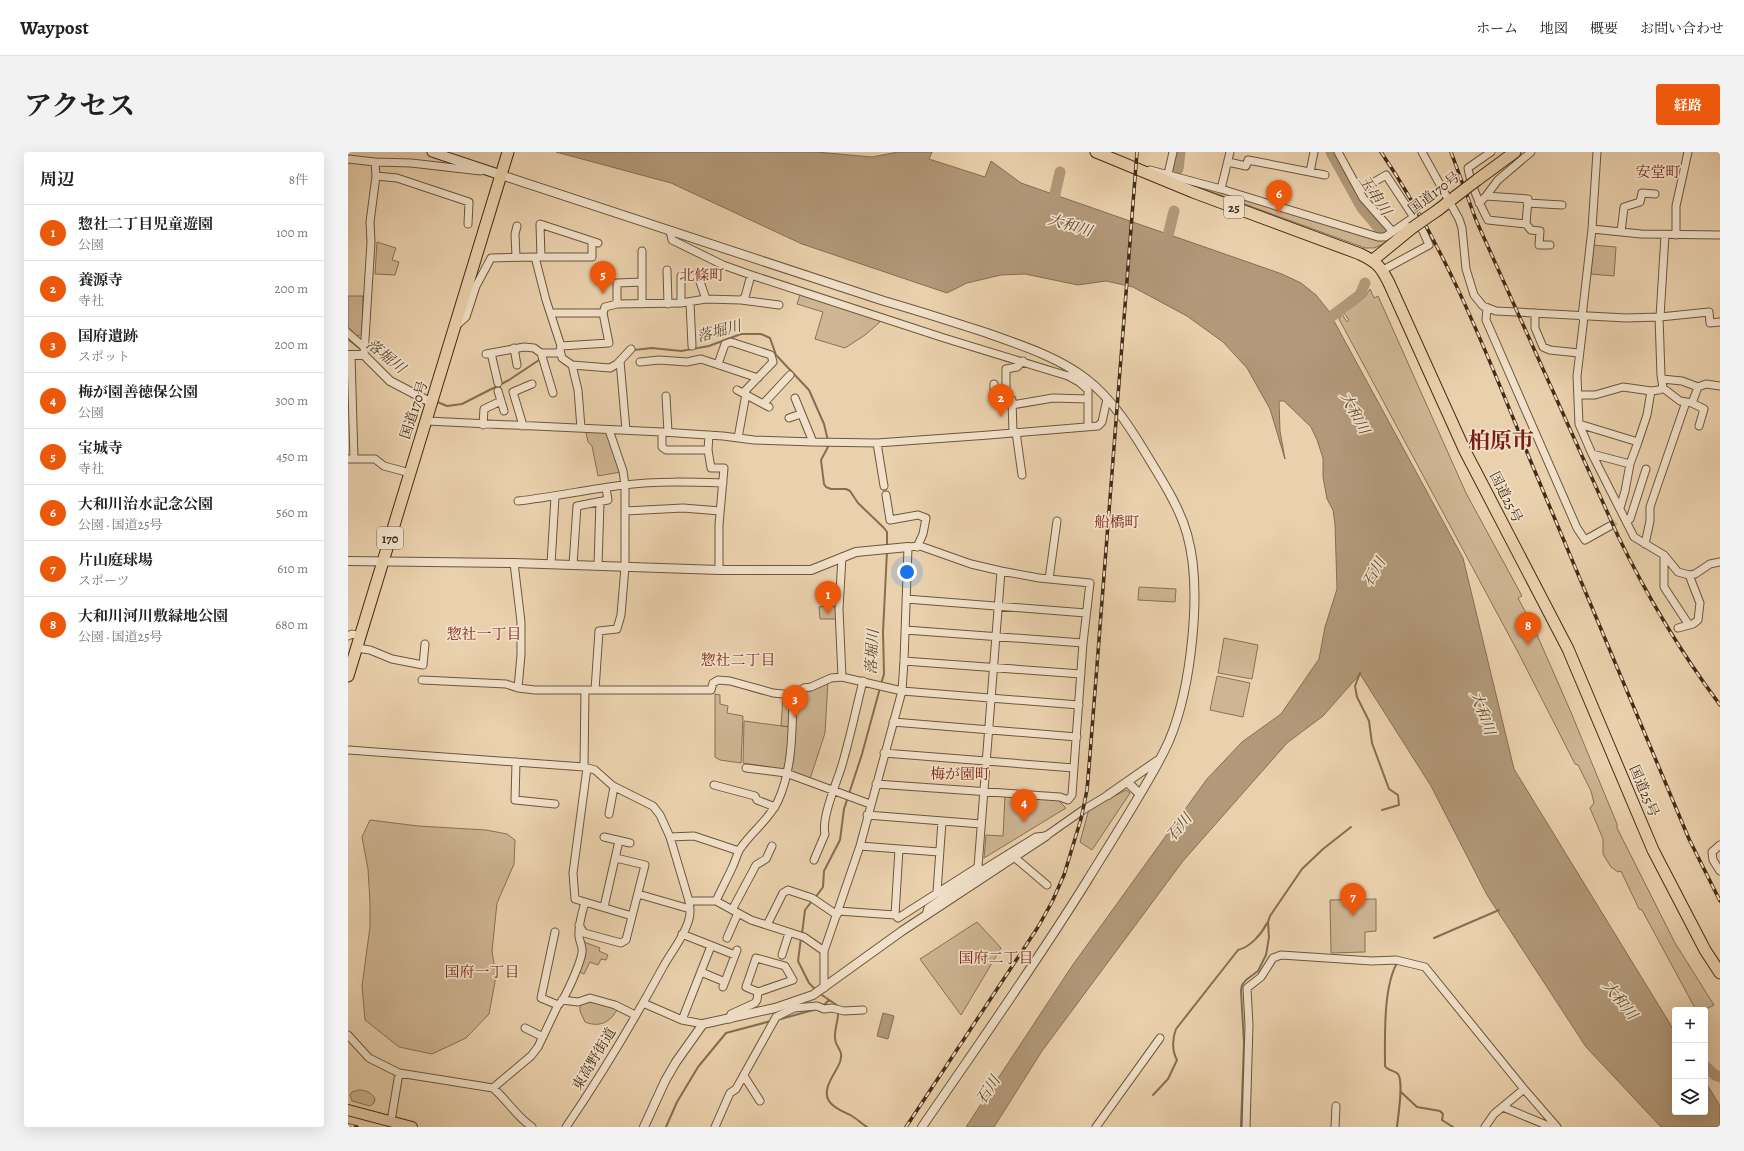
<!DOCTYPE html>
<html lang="ja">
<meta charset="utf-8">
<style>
body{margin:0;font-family:Alegreya,"Noto Serif JP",serif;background:#f2f2f2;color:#202124}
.controls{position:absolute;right:12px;bottom:12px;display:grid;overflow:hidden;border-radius:4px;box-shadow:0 4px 16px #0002}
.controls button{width:36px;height:36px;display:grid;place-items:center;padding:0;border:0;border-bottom:1px solid #e0e0e0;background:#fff;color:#202124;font:20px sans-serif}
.you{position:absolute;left:559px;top:420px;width:14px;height:14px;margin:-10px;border:3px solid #fff;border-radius:50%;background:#1a73e8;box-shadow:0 0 0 6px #1a73e833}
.badge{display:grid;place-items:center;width:26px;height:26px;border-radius:50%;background:#ea580c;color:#fff;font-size:13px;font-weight:700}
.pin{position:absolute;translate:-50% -33px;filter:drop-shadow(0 1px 2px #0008)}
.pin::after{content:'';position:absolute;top:21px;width:14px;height:12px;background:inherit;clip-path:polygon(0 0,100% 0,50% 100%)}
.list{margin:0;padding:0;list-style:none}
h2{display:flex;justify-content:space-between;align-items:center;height:52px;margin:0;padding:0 16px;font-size:17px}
h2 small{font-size:13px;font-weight:400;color:#757577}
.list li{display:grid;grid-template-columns:26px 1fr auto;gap:12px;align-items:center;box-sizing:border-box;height:56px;padding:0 16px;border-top:1px solid #e0e0e0}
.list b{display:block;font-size:15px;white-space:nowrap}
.list p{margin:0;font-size:13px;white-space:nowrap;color:#757577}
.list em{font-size:13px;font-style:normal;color:#757577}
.icon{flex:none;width:22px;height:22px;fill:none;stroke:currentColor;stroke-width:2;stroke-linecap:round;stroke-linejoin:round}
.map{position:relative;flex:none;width:1372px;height:975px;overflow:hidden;border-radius:4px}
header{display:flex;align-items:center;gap:24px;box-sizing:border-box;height:56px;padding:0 20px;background:#fff;border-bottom:1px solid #e0e0e0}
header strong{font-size:19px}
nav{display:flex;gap:22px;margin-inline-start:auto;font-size:14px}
.intro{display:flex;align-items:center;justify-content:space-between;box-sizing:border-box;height:96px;padding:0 24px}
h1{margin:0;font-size:28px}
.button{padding:10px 18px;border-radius:4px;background:#ea580c;color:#fff;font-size:14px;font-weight:700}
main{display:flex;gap:24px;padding:0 24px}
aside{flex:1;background:#fff;border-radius:4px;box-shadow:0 4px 16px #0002}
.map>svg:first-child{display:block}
.green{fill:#ceb593;stroke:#897154}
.water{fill:#b2997a;stroke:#866e52}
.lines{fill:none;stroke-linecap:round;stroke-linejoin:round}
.stream{stroke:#866e52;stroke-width:2}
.river{stroke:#b2997a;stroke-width:11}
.minor-tunnel{stroke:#c9b08f;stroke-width:7;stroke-dasharray:7 3.5;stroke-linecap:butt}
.minor-casing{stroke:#6e563c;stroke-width:9}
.tertiary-casing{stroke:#6e563c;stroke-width:10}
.secondary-casing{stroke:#442d16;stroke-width:11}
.primary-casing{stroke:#442d16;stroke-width:12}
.trunk-casing{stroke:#442d16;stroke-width:13}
.minor{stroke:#f1e1ca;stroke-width:7}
.tertiary{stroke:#f1e1ca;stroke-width:8}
.secondary{stroke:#f1e1ca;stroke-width:9}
.primary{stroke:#ead1ad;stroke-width:10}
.trunk{stroke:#ead1ad;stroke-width:11}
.rail-casing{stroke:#442d16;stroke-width:3.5}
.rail{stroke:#f1e1ca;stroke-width:2;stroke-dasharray:6;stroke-linecap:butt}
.trunk-bridge-casing{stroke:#442d16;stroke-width:13;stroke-linecap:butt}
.trunk-bridge{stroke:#ead1ad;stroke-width:11}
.labels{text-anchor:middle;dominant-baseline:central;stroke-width:3.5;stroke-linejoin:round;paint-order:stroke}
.shield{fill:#f1e1ca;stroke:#78634c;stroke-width:1}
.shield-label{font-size:13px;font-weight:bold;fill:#442d16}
.street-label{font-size:14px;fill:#442d16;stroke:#f1e1ca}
.neighbourhood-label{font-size:15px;fill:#7a1f14;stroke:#f1e1ca}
.water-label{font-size:15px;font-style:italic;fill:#60482f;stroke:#f1e1ca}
.town-label{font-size:22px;font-weight:bold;fill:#7a1f14;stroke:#f1e1ca}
</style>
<header>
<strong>Waypost</strong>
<nav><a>ホーム</a><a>地図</a><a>概要</a><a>お問い合わせ</a></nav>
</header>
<div class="intro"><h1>アクセス</h1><a class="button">経路</a></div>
<main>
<aside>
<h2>周辺<small>8件</small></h2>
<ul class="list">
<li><span class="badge">1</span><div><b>惣社二丁目児童遊園</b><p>公園</p></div><em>100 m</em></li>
<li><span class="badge">2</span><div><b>養源寺</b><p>寺社</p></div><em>200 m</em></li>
<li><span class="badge">3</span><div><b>国府遺跡</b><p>スポット</p></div><em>200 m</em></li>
<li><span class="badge">4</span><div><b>梅が園善徳保公園</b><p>公園</p></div><em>300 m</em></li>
<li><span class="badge">5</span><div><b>宝城寺</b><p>寺社</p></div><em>450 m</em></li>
<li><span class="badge">6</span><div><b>大和川治水記念公園</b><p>公園 · 国道25号</p></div><em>560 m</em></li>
<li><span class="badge">7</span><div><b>片山庭球場</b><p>スポーツ</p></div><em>610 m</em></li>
<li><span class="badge">8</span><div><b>大和川河川敷緑地公園</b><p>公園 · 国道25号</p></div><em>680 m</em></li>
</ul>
</aside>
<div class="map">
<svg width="1372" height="975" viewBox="0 0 1372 975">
<rect width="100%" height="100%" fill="#ead1ad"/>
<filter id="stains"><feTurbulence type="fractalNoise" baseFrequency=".005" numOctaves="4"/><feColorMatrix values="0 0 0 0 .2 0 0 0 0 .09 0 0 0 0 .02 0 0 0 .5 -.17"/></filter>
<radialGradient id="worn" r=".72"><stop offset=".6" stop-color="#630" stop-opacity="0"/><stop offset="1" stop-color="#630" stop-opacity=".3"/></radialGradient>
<path class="green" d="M820,24L1038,88L1040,90L1026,96H1017Z
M29,90L48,96L44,108L51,110L47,123L27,122Z
M1245,93L1268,95L1266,124L1243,122Z
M1022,137L1026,146L1030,144L1118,341L1174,444L1170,446L1186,476L1222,558L1269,672V676L1327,791L1366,853L1356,858H1348L1294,758L1291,757L1273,719L1270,720L1263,715L1255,702V687L1242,656L1246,651L1243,639L1230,613L1227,612L1171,502L991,167L994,162L999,170L1001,168L996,161L1017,145Z
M452,143L533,169L517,183L497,196L467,187L475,160L449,152Z
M0,144H15L14,182L9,184L0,175Z
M238,280H259L273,320L250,324L244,294L240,290Z
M791,435L828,437L827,450L790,448Z
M481,453L489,456L488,467H472L471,455Z
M876,486L910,493L904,527L870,521Z
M869,524L902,531L895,565L862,558Z
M480,529L477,581L462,627L440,620L446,545L453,540Z
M367,542L372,543V552L380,554L379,561L395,564L393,611L372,608L367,605Z
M435,544L443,545V575L433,574Z
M396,569L441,575L439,610L435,617L395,611Z
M778,638L782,641L744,698L732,690L741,657Z
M657,644L710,648L718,656L636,706L638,683L655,684Z
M22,668L70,674L138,678L159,682L167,688L166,712L149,751L144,799L148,824L141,862L118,886L84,902L51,895L17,868L14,834L22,775V751L20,717L14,685Z
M1028,747V779L1017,780V800L983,801L982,748Z
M629,770L653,796L613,863L572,807Z
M236,790L252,796L251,799L260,803L258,808L253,807L250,813L242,810L236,822L230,819L236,797Z
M239,848L270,856C263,870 252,876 237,870L232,859V853Z
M10,938C17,938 24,940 27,947L26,951L22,954L4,949L2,943L4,940Z"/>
<path class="water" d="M208,0H468L524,5L550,0H584L581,7L637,25L643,9L673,31L934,122L953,131L968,143L980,158L1115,406L1166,617L1327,880V960H1357V929L1372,954V975H1313L1238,895L1139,743L1083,634L1012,522L975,564L939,591L835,709L694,899L646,975H618L724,814L859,627L894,590L933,562L971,507L977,475L989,437L987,372L985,358L979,347L975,325V306L969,288L963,275L936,249H931L932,279L937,307L922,257L899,216L875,190L839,164L785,135L758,129L730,133L677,122L653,123L619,131L599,141L454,92L323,31Z
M535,861L546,864L540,887L529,884Z"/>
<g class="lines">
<path class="stream" d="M0,187L15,199
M286,198L304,196L333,199L361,194L393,182H413L422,186L428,203L461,238L476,272L481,293L473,308L476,332L478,335L483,337H498L502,339L510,351L536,376L539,380V394
M87,249L99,254L114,252L161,228L191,208
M1012,521L1007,534L1009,545L1021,569L1024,591L1041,637L1050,643L1051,653L1034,658
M533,532L536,522L535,480L539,399
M467,746L475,735L476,719L492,688L496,657L514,602L532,536
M454,782L457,758L464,749
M453,786L450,809L461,831L468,838
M1086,786L1151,758
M471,841L490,854C492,865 486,876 487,887C488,897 496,897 492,910C488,921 473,937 481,949C486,957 497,960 504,964C509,967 514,972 519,975
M475,854L481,848
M429,868L469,857
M1053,940L1069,955L1092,959L1095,962L1094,968L1105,975
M805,943L820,927L829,908C824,899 824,887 828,877L890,798C902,795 913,783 919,771
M318,975L329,950L350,915L378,881L423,869
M893,975L896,891L893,839L894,833L898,828L910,819L918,803L921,785L920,770L922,764L954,717L975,697L1003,675
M1049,975C1050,964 1056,930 1050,922C1046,918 1040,919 1037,914C1037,885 1035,836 1049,811"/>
<path class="river" d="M983,0L1014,56L1035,81
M830,17L832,0
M704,55L712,20
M817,96L826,59
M972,173L1012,143L1017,131
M1357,914L1367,923L1372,925"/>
<path class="minor-tunnel" d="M1262,374L1270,368"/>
<defs>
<path id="minor" d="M990,0L1015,46L1045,80
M1074,0L1111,67L1114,76L1118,117L1126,143L1135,154L1148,159L1278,166L1312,165L1361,160L1362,171L1372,170
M1143,0L1120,16C1123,34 1131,51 1140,68L1178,72
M0,7L27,10L63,11L133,19
M880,10L898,14L900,8L977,23
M802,18L873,37L1030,85H1037L1066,65
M962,20L966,0
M820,22L825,0
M28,24L49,26L121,50L120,72
M873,37L882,0
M1011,39L1038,23L1075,79L1081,93L1035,118
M1138,44L1150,28L1183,0
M1131,51L1138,44L1180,47L1178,72L1183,78L1192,79L1191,93H1202
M1179,51L1214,53
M1244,77L1293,82L1372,83
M322,79L324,88L375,113L403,123L596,186L720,224L731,222
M1273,80L1276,55L1292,50L1294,41L1307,42
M1328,83V54L1340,0
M168,105L167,82L169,74
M189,105H244V89
M193,105L192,72L250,91
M319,118L320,152
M349,121L358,147
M333,124V151
M393,148L431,153
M342,150L344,194
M269,152V131L294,130
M294,152V99
M1139,156L1138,168L1229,376L1237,388L1262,374
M203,161H255L257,155L269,152L333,151L358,147L393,148L397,145L403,123
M1187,161V176L1195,195L1202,198L1231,201
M1234,165L1244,77L1249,0
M1236,165L1229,224L1231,272L1244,302L1286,385L1316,403L1330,420L1341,423L1347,422L1362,412L1372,410
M1312,165L1317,83
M108,174L118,165L128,134L143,106L187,105L198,148L213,194L212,198L214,206L224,213L262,216L269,212L283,197
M0,181L17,196
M213,194L261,191L255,161
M166,196L169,213
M143,201L150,231
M193,201L205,241
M138,202L176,195L186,196L193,201H212
M3,203L6,307
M16,203L23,90L22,70L28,24L27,10
M272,209L278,278
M292,210L311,208L339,210L353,207L410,226
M370,212L377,192L383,190L423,203L425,210L396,240
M224,213L230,238L233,276
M720,224L731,230L740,238V274
M1314,227L1334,229L1350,235
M646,232V247L647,248H664L665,281
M1315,236L1332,249L1344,251L1356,257L1351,274
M389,238L421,255
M150,239L156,259
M1230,243H1247L1275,235L1303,239
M318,244L320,280
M447,246L465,290
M658,248V217L669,215L675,209
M416,251L442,223
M1344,251L1350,235L1358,232L1372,234
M664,253L705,246L740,247
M441,266L453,262
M79,269L314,280L375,284L406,288L465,290L529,291L641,283L750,274L754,270L759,247
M1231,272L1290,290L1299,263L1303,239L1311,238L1315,236L1313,223L1311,165
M135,273L136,257L153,249
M174,274V270L165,240L184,232
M314,280V295L318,298H360
M668,280L674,323
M361,283L360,298L363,316H376L371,373V418
M390,286L398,242
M529,291L536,334
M1244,302L1282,312
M0,307H27L36,314L62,321
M538,343L542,368L570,363L578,366L575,382L569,395
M170,349C206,345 241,337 276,333C309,329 342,330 375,331
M1272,356L1277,339L1282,312L1290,290
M277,359L335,356L372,359
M1279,369L1282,367L1298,317
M1297,392L1302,369V355L1338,250
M1316,403V435L1341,473
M494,405L491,457L494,525
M166,411L173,470V503L170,536
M203,412L207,345
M225,413L229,354L260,348L258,336
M250,413L252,350
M701,427L709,369
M558,447L738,461
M1330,476L1345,472L1350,468L1352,451L1341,423
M557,478L735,491
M0,484L4,482L12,484
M9,496L22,498L44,507L75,513L77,492
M556,509L733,522
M74,528L158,532L170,536L187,538H363L365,531L370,528L382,529L425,541L445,543L456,536L463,535L483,526L494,525L554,539L731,553
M247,538L251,479L269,477L273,463L277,415V333L275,319L261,278
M545,570L729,585
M0,598L236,615L247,618L265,634L305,654L312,663L322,685L341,749C342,755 343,761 341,767C337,784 323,800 315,815C285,870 253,924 218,975
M536,601L726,616
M168,610L167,648L207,652
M236,615L237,538
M398,616L438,621L522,652
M366,633L407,644L409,648L427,655
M261,662L266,635
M519,663L633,672
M256,685L282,691
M322,685L346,684L391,699
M1372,693L1364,700L1365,708L1372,719
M512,694L591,700
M666,705L699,733
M466,708L477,682C473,666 489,630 494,613C502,586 508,557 515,529
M630,715L653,419
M589,740L594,669
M290,742L342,757
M341,749H368L403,768L456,785L476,799
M368,749C373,738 379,727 384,716C387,710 389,702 392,697C404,679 421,668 430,649C445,616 444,579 445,543
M237,750L284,764
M256,755L271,689
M384,758L408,713L418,707L424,694
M490,759L547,763L550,766L630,715L632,717
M547,763L551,697
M578,763L580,756L633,719L688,685L698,684L735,658L760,643
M231,773L236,781L273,791L278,788L297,713L268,706
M419,773L435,741L440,738L464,746L489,763
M334,782L387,803
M379,786L390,761
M434,803L441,781
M408,806L437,814L445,828L410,840L398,835Z
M353,820L377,830
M375,835L389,798
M476,836V799L512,694L554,539L556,509L560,395L572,394L623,412L653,419L691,426L742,431L735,491L724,643L720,648L712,645L528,632
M214,848L230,850L242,846L267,853L287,863
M295,851L334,868L355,872
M210,853C217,848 233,810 234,800C235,794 231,789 231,784C230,773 234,761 237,750L227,747L225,721L239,616
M446,856L469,854L476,857L484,856L496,859L515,858
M382,867L383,862L407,851L409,848L410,840
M334,868L363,794
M177,876L195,885
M0,883L21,906L51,921L145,936L183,904L190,895L210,853L193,846L207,780
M396,924L412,949
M145,936C159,948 168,964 184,975
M1155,955L1203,975
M43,969L51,921
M367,975L382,941L388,937L428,865L446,856L445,850
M748,975L812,886
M898,975L901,873L899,836L913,825L925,806L933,803L1024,809L1048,808L1077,815L1176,937L1209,975
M987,975L988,954
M1137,975L1146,962L1176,937"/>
<path id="tertiary" d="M153,23L536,149C571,159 605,170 639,181C672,193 708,204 737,226C765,247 785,280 803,310C817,333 832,357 839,382C855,437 843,537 821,589C815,602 808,615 801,627C781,662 760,695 739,729C687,813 630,893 574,975
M0,203H16L42,229L84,251
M0,409L166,411L371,418H463L508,400L560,395
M779,630L792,642
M760,643L809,609
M296,975L317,929L328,910L355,872L427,856L465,843L554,779L698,684"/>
<path id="secondary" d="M84,0L153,23"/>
<path id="primary" d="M0,958L64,975"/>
<path id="trunk" d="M748,0L845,40L1012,102C1029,110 1033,115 1041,131L1117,299L1220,497L1305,698L1357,798L1372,821
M1129,28L1167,0
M1090,58L1108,44
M1025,108L1064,76
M0,524L160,0"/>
</defs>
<use href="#minor" class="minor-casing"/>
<use href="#tertiary" class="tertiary-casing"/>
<use href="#secondary" class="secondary-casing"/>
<use href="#primary" class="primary-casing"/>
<use href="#trunk" class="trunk-casing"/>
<use href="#minor" class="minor"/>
<use href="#tertiary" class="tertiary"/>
<use href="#secondary" class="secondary"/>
<use href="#primary" class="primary"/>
<use href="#trunk" class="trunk"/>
<defs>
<path id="rail" d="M1033,0C1099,97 1139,202 1183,310C1236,436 1288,561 1341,687L1372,749
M1103,0L1128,68L1270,384C1300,446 1331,498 1372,553
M0,973L9,975
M558,975L690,775L704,750L716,723L733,667L739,638L742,603L789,0"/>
</defs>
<use href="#rail" class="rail-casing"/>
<use href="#rail" class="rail"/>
<defs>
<path id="trunk-bridge" d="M1108,44L1129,28
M1064,76L1090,58"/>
</defs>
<use href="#trunk-bridge" class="trunk-bridge-casing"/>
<use href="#trunk-bridge" class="trunk-bridge"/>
</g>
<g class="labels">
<g class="shield">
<rect x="876" y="44" width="20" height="22" rx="3"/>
<rect x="29" y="375" width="26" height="22" rx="3"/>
</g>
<g class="shield-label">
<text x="886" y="55">25</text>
<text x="42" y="386">170</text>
</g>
<g class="street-label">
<text transform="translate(1086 41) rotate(-37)">国道170号</text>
<text transform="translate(66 258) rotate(-72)">国道170号</text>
<text transform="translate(1158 345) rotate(63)">国道25号</text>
<text transform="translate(1296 639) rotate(67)">国道25号</text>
<text transform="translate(246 907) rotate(-59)">東高野街道</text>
</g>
<g class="neighbourhood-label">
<text x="1310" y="20">安堂町</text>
<text x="354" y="123">北條町</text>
<text x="769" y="370">船橋町</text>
<text x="136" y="482">惣社一丁目</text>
<text x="390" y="508">惣社二丁目</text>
<text x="612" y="622">梅が園町</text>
<text x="648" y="806">国府二丁目</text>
<text x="134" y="820">国府一丁目</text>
</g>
<g class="water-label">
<text transform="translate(1027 43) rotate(56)">玉串川</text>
<text transform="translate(722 73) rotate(17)">大和川</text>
<text transform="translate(371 179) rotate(-15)">落堀川</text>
<text transform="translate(38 204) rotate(39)">落堀川</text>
<text transform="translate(1007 261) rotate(62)">大和川</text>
<text transform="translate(1026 420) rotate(-60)">石川</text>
<text transform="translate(524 500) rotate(-87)">落堀川</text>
<text transform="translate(1135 561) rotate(70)">大和川</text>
<text transform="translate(831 675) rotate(-50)">石川</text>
<text transform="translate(1272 848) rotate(51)">大和川</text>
<text transform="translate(640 938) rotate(-57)">石川</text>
</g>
<g class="town-label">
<text x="1153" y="289">柏原市</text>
</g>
</g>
<rect width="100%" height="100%" filter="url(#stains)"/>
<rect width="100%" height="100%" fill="url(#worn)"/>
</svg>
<div class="controls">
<button>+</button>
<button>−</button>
<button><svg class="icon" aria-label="layers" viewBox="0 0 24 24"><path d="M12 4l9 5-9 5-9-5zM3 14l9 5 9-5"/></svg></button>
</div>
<div class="you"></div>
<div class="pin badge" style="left:480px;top:462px">1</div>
<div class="pin badge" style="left:653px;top:265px">2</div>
<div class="pin badge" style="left:447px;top:566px">3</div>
<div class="pin badge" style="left:676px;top:670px">4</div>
<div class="pin badge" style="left:255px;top:142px">5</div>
<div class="pin badge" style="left:931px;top:61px">6</div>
<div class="pin badge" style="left:1005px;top:764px">7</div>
<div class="pin badge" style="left:1180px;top:493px">8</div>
</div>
</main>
